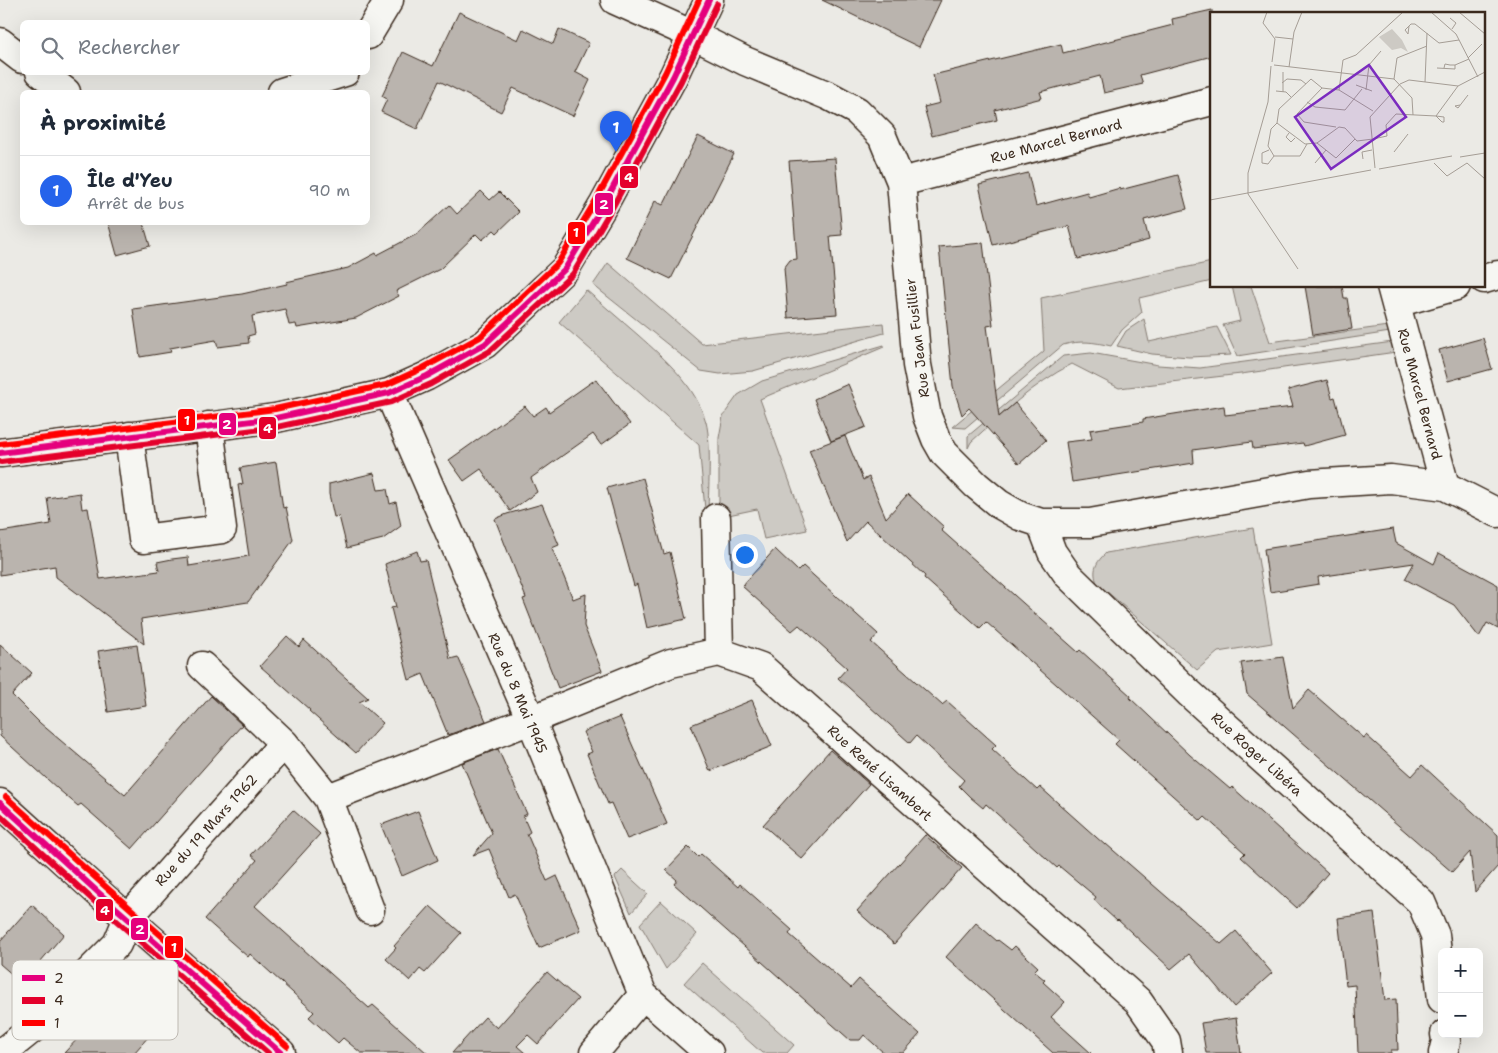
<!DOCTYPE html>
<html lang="fr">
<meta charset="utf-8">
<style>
body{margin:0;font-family:"Shantell Sans",sans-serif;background:#f2f2f3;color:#1f2937}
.controls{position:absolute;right:15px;bottom:15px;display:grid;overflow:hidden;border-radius:8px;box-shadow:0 5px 20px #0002}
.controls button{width:45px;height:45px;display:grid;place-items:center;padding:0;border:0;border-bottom:1px solid #e0e1e3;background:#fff;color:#1f2937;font:25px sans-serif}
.you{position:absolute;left:744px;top:554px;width:18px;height:18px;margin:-12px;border:4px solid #fff;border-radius:50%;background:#1a73e8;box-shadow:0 0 0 8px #1a73e833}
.badge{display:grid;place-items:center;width:32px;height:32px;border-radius:50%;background:#2563eb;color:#fff;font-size:16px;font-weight:700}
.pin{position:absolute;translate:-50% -41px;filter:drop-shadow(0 1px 2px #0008)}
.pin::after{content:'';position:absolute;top:26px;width:18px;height:15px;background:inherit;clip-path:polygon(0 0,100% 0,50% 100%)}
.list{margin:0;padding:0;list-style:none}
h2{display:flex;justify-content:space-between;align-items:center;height:65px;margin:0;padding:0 20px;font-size:21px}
h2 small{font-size:16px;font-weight:400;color:#747a83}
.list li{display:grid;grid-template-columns:32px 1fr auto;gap:15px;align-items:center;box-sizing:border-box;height:70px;padding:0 20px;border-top:1px solid #e0e1e3}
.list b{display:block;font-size:19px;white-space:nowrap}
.list p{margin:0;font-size:16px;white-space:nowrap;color:#747a83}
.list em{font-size:16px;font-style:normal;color:#747a83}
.icon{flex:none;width:28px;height:28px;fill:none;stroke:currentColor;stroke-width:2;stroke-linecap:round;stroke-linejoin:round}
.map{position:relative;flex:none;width:1498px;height:1053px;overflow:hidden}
.search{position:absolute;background:#fff;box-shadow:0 5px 20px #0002;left:20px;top:20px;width:350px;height:55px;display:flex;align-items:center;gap:12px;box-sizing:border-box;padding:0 18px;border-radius:8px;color:#747a83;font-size:19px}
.panel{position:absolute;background:#fff;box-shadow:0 5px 20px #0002;left:20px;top:90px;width:350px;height:135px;border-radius:8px}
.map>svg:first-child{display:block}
.grass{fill:#cdcac4;stroke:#847a71}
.building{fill:#bab4ae;stroke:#3b2a1e}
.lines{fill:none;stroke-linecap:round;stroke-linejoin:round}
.minor-casing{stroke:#3b2a1e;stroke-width:31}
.minor{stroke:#f6f6f2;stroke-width:28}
.bus-1-casing{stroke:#f6f6f2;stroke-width:10}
.bus-2-casing{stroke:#f6f6f2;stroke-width:10}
.bus-3-casing{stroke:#f6f6f2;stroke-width:10}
.bus-1{stroke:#e5007d;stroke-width:6}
.bus-2{stroke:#e4002b;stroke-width:6}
.bus-3{stroke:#f00;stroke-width:6}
.labels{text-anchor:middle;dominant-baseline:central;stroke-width:4;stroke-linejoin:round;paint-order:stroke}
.street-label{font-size:14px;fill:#3b2a1e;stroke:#f6f6f2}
.inset-road{fill:none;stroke:#a59d95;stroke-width:1}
.view{fill:#7b2cbf;fill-opacity:0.15;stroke:#7b2cbf;stroke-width:2.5}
.inset-edge{fill:none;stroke:#3b2a1e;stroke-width:2.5}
.key{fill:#f6f6f2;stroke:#beb9b2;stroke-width:1}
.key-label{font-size:14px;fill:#3b2a1e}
.line-badge{stroke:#f6f6f2;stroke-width:2}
.badge-label{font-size:14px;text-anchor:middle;font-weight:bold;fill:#fff}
</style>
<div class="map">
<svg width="1498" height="1053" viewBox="0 0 1498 1053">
<rect width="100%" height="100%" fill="#ebeae5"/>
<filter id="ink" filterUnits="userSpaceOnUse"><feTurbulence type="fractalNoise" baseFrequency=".02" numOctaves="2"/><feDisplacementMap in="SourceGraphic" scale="10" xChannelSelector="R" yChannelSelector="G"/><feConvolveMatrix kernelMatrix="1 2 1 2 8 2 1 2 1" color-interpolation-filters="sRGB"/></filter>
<g filter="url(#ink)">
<path class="grass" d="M1212,262V281L1139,298L1142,312L1122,330L1111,346C1094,342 1080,340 1063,345L965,428L952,427L1044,351L1041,298Z
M608,263L702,344L883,323L884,333L753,371L720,374L701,371L593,285Z
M1232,286H1251L1270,342L1388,326L1390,332L1237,356L1223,325L1240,321Z
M586,290C603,305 621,320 638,335C666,360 695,385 706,422C712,446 708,492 708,518L706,520L699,445L559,322Z
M1144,319L1149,342L1217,327L1231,355L1189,357L1152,354L1117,346L1126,331Z
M1393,342L1396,352L1241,374L1119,388L1072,364C1033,384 1003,413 971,442L968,448V436L1063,356L1091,353L1158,365L1200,368Z
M884,345V347L760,399L807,530L764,539L757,509L719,517V438L723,416L738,395L762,381Z
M1253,528L1272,643L1218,652L1197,670L1097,583C1092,570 1096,562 1106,553Z
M622,870L648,894L631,913L615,877Z
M661,901L697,934L666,969L640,924Z
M702,963L794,1045L787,1053H762L684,983Z"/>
<path class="building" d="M822,0H941L919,47Z
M1212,10V56L1140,75L1143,84L1104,93L1100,76L1040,92L1042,98L995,110L997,120L932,136L924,107L940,103L933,75L1061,44L1063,53L1173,25L1172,19Z
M459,12L518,40L523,29L553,44L559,29L589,43L575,72L590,80L573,116L513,88L501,112L439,81L417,129L381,112L387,99L382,96L403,52L433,66Z
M698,136L734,154L671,279L627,258L655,201L663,205Z
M835,158L842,235L830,236L837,314L788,318L784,268L790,260L797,259L789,161Z
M1028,173L1036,206L1087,192L1089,197L1120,188V190L1178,175L1187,209L1144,220L1149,240L1078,259L1069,226L993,245L979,185Z
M481,191L490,200L499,192L519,212L497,233L494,230L482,240L476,234L440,269L396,291L399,296L356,318L297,328L296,324L289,325L285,309L252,316L255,334L248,336L249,343L218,347L216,340L170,348L171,352L140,357L133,309L242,294L287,284L286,282L348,268L376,253L377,255L417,234L449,205L457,214Z
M108,222H143L150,246L117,255Z
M983,243L993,325L987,326L999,417L1015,403L1046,440L1019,464L969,408L962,415L953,386L939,247Z
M1305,286H1342L1344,298H1347L1352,329L1313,335Z
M1483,338L1492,369L1448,381L1439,350Z
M596,379L630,424L601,445L593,434L531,478L537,492L510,511L481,469L464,481L449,460L525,406L533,416L546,407L549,412Z
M1327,380L1332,398L1335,397L1345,435L1304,446L1303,443L1253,449L1252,442L1193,450L1194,463L1072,482L1066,442L1092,439L1090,430L1143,422V419L1224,406L1225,415L1293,407L1288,390Z
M848,384L866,427L831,441L814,399Z
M845,436L863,480L869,477L886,518L908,494L944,527L941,530L1078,652L1080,650L1131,696L1130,698L1190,755L1230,789L1232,787L1328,873L1297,908L1241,857L1245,853L1205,817L1201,821L1115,744L1119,740L986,622L980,628L924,578L925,576L866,521L847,542L809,450Z
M276,462L283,508L286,507L293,540L248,602L141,619L144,644L56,577L55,566L0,575V532L51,524L47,498L80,493L82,509L88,508L100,579L159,571L157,562L172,559L188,557L189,566L249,556L238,485L243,484L240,468Z
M374,473L378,490L387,489L390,504L396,502L401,526L383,539L347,548L339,516L334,517L329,494V484Z
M643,478L664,554L670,552L686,619L647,628L637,584L634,586L607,488Z
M542,504L559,545L552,548L573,599L586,594L584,626L602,671L558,688L523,599L526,598L495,519L507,514Z
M1393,529L1396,543L1434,564L1439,553L1498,585V629L1487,623L1479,637L1454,605L1405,579L1414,563L1318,577L1319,584L1270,592L1264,549Z
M775,549L798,571L803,566L878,634L871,642L942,705L947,701L996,745L992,749L1037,790L1040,787L1105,845L1106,844L1221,944L1236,931L1272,973L1234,1007L1189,954L1171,969L1118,920L1117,921L1094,900L1096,897L1059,866L1057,868L986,804L983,808L970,797L959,786L964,780L916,736L910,743L838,678L847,668L799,625L792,631L742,586Z
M417,551L420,561L426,560L450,659L458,657L486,721L448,735L423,674L409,680L391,608L396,607L385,564Z
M287,636L299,647L304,640L368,698L359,702L383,723L356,753L309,711L310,710L260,666Z
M0,644L32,673L12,695L40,723L125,795L211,696L242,725L132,849L81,804L78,806L58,789L0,736Z
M137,645L146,706L108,712L98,651Z
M1283,657L1293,708L1309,690L1364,738L1366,735L1412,776L1422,765L1498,835V866L1475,892L1470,852L1452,872L1247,694L1241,663Z
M752,700L772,746L710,771L691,725Z
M620,717L667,824L627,839L611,803L608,804L587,754L592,752L583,732Z
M498,749L527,814L523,816L530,832L527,834L547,881L557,876L581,930L539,948L515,894L509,897L489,849L473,855L492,833L462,763Z
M830,750L869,784L802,859L763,825Z
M293,810L320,834L255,906L369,1008L373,1005L427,1053H361L343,1038L338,1043L309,1017L314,1012L250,954L248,957L205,919L257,860L251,855Z
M418,811L438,860L402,876L381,825Z
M925,835L962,868L894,944L857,911Z
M688,847L698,857L701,854L738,887L740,884L792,930L789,934L851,988L859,979L920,1034L903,1053H884L864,1035L860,1040H850L674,884L677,880L666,870Z
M32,905L64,934L22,983L0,964V941Z
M430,906L461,933L425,973L420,969L410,981L386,959L396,948L394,946Z
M1374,913L1385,1000L1396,999L1398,1050H1391V1053H1358L1355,985L1346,986L1338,918Z
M976,923L997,941L998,940L1011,950L1015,946L1038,967L1034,971L1045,980L1043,982L1065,1002L1051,1017L1091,1053H1053L946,957Z
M547,972L578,999L538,1044L528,1035L517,1046L525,1053H452L485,1017L497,1028Z
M129,974L161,1002L147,1018L157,1027L134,1053H64L83,1033L81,1032L110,999L108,997Z
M1236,1018L1241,1053H1206L1201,1023Z"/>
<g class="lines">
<defs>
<path id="minor" d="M615,0L693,35L745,61L829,96L857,111L882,136L901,182L917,365L927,416L936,439L944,453L976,485L999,504L1020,516L1041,523H1090L1309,484L1391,479L1445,486L1498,513
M368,35L389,0
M0,42L22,59
M40,72L66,92
M282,92L345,72
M901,182L1212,101
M1484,279L1498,275
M1391,286L1445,486
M1396,303L1456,286
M389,393L531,720L643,995
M129,436L143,539L222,529L209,426
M0,453L276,418L389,393L427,376L485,344L565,269L604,204L673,77L709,0
M716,518L719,652
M1041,523L1052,552L1068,575L1189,693L1421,902L1435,935L1442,999
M202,666L284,743L328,798L370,910
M328,798L531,720L671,663L719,652L761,667L1138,1001L1166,1041L1168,1053
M0,803L100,894L281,1053
M0,1051L6,1050L32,1029L117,944L128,918L284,743
M594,1053L643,995L709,1053
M1443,1053L1446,1041L1445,1034"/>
</defs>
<use href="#minor" class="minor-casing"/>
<use href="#minor" class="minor"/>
<defs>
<path id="bus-1" d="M0,453L276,418L389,393L427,376L485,344L565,269L604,204L673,77L709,0
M0,803L100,894L281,1053"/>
<path id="bus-2" d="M1,462L277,427L391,402L431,384L490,351L573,274L612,208L681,81L717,4
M0,815L94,901L268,1053"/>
<path id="bus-3" d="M0,444L275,409L386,385L423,368L480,337L558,263L596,200L665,73L699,0
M6,797L106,887L287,1046"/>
</defs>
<use href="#bus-1" class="bus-1-casing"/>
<use href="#bus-2" class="bus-2-casing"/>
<use href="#bus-3" class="bus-3-casing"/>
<use href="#bus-1" class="bus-1"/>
<use href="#bus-2" class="bus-2"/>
<use href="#bus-3" class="bus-3"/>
</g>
</g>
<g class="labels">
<g class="street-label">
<text transform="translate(1056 141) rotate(-15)">Rue Marcel Bernard</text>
<text transform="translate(917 338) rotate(-97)">Rue Jean Fusillier</text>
<text transform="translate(1420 394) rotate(75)">Rue Marcel Bernard</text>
<text transform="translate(518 693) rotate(67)">Rue du 8 Mai 1945</text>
<text transform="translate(1257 754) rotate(42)">Rue Roger Libéra</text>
<text transform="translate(880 773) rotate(42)">Rue René Lisambert</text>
<text transform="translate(206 830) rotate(-48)">Rue du 19 Mars 1962</text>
</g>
</g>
<g transform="translate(1210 12)">
<rect width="275" height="275" fill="#ebeae5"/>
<path d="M182,17L192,28L198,40L191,36L182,38L169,25Z" fill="#cdcac4"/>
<path class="inset-road" d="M57,0L53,11L65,27L62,50M193,0L146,43L133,48L129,78L112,76L101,67L69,97L67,111L95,132L107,131L129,115L135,116L147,129L163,127L177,124L176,113L186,102L226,104L248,74M221,0L246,22L268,65M249,0L275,22M240,6L246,11L242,17M199,14L198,22L195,18L201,12H205L229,31L249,28M65,25L83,27M258,46L272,32M64,53L184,67L202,86L203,103M245,53L259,47M61,54L58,90L38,161V182L88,257M79,55L84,20L92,0M227,56L245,57M234,56L235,52L240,53H245V57M73,60V80M184,67L187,46L217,34M215,70L217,21M72,71L77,67L91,68L96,72M146,73L162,79M112,76L87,102L94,110L126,115M129,78L163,99M156,78L159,53L171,39M66,79L76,80L81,85M97,90L105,95L135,98L152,77M250,93L245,94L248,96L258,83M226,104L234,105V110H232ZM67,111L61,117L58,134L64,144H90L97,132M79,121L76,125L81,130L85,126M107,131L126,146L145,127M59,138L52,141V151L58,152L64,144M184,140L198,122M250,145L275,141M153,147L152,140L162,138M105,151L116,138M224,151L237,164L257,151L275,167M165,156L160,105L190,72L199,68L248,74L275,60M169,157L242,144M0,188L161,158"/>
<path class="view" d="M159,53L196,105L121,157L85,105Z"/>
<rect width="275" height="275" class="inset-edge"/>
</g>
<rect x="12" y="960" width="166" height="80" rx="8" class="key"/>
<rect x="22" y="975" width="23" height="6" fill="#e5007d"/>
<rect x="22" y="997" width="23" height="7" fill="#e4002b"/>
<rect x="22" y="1020" width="23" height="6" fill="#f00"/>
<g class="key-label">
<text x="54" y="983">2</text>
<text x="54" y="1005">4</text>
<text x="54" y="1028">1</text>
</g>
<g class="line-badge">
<rect x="619" y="165" width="20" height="24" rx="5" fill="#e4002b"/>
<rect x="594" y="192" width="20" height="24" rx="5" fill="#e5007d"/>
<rect x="567" y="221" width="19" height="24" rx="5" fill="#f00"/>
<rect x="177" y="408" width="19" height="24" rx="5" fill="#f00"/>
<rect x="218" y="412" width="19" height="24" rx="5" fill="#e5007d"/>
<rect x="258" y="416" width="19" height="24" rx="5" fill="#e4002b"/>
<rect x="95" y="898" width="19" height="24" rx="5" fill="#e4002b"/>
<rect x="130" y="917" width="19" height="24" rx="5" fill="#e5007d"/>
<rect x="164" y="935" width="20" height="24" rx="5" fill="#f00"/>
</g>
<g class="badge-label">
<text x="629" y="182">4</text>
<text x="604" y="209">2</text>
<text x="576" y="237">1</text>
<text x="187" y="425">1</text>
<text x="227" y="429">2</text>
<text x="268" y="433">4</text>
<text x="105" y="915">4</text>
<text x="140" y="934">2</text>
<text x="174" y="952">1</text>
</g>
</svg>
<div class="controls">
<button>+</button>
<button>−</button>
</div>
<div class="you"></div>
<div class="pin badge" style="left:616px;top:152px">1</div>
<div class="search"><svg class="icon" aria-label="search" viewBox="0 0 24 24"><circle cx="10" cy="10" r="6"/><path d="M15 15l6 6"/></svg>Rechercher</div>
<section class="panel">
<h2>À proximité<small></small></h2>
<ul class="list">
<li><span class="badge">1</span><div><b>Île d'Yeu</b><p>Arrêt de bus</p></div><em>90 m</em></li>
</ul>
</section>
</div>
